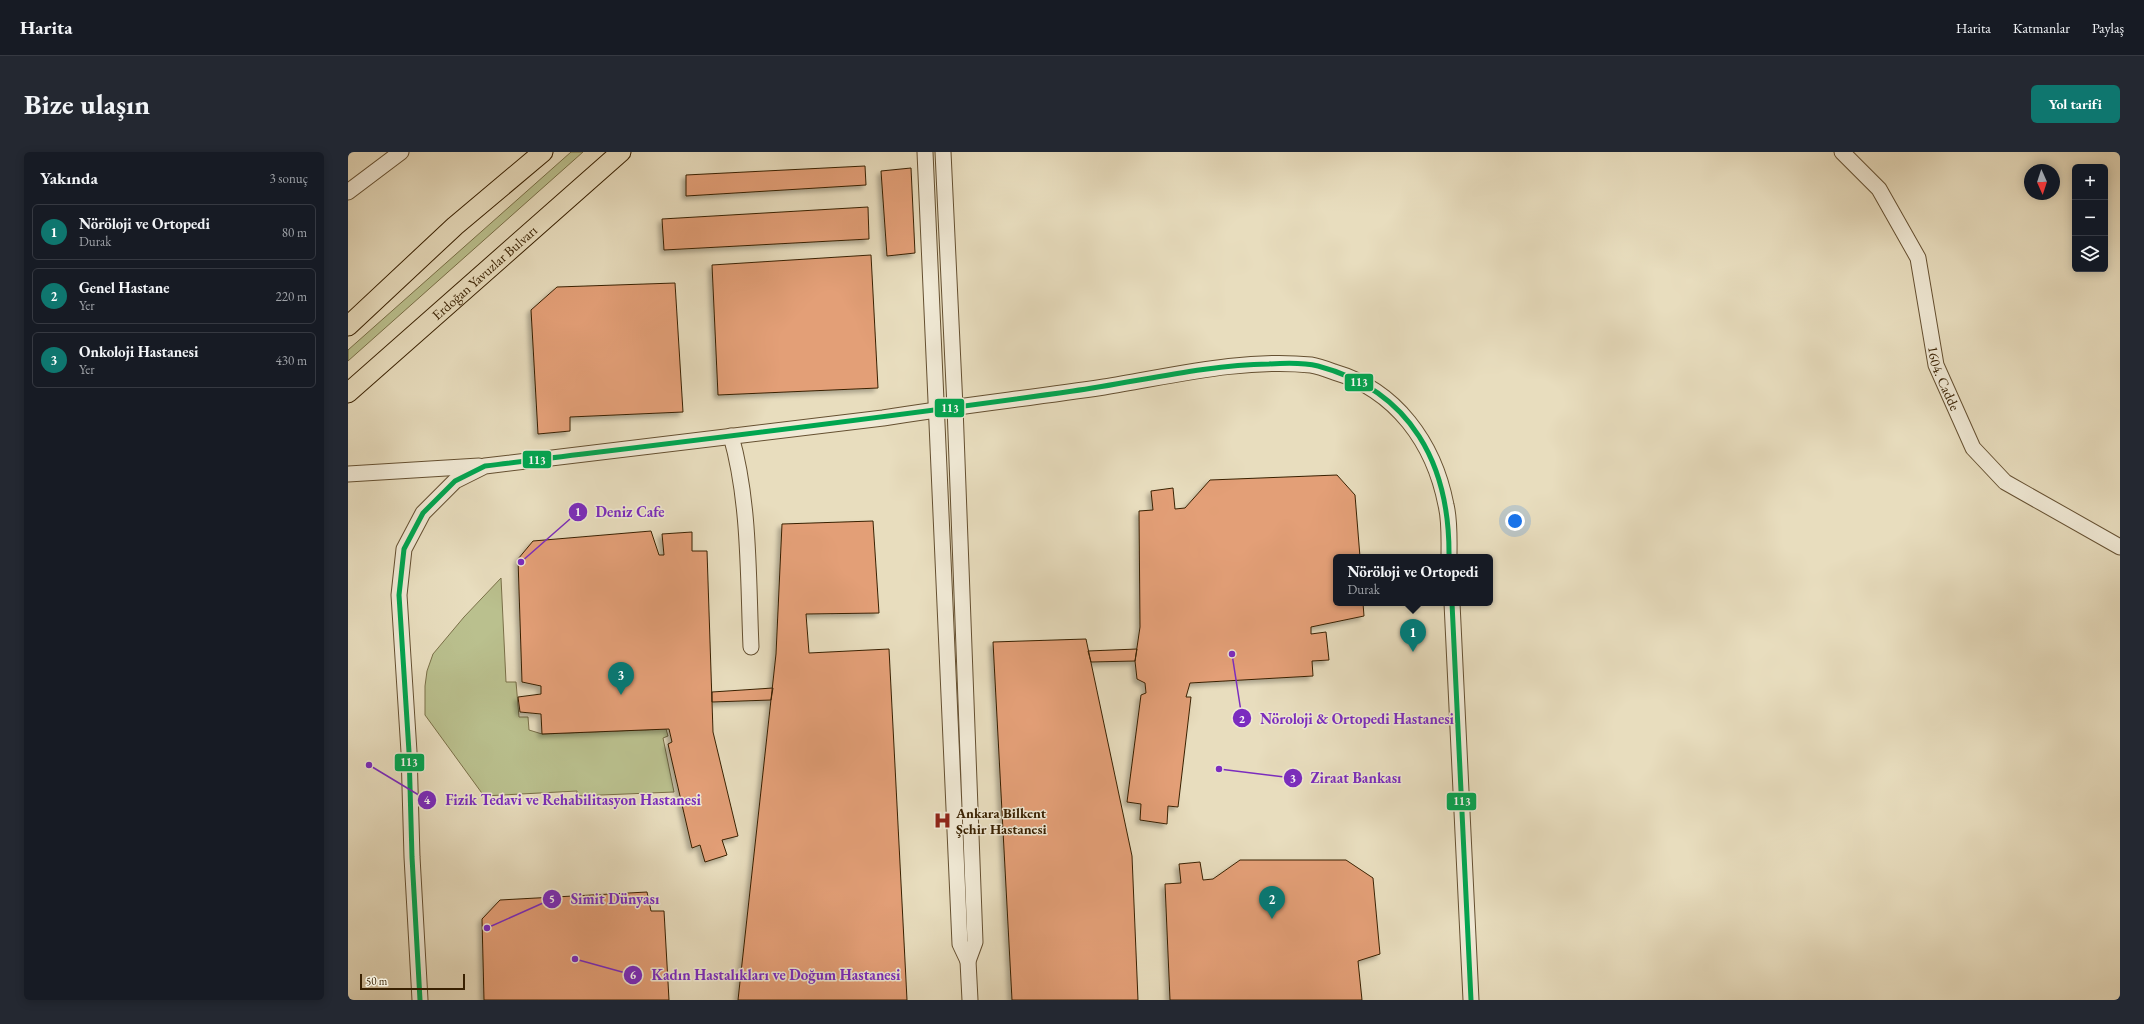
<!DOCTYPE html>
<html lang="tr">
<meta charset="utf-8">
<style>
body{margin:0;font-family:"EB Garamond",serif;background:#242831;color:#f1f3f6}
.controls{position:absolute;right:12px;top:12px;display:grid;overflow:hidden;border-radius:6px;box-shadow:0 2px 10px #0003}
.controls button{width:36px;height:36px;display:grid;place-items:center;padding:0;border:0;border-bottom:1px solid #363941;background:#171b24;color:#f1f3f6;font:20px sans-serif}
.compass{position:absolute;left:1676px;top:12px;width:36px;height:36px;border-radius:50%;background:#171b24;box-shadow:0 2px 10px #0003;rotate:177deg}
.scale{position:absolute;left:12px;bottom:10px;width:105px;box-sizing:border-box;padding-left:4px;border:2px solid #392102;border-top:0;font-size:11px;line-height:14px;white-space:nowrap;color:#392102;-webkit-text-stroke:3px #f0e9d5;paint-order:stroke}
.you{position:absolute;left:1167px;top:369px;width:14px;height:14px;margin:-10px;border:3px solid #fff;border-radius:50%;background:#1a73e8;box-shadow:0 0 0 6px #1a73e833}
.badge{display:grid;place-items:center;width:26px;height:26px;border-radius:50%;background:#0f766e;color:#fff;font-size:13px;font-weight:700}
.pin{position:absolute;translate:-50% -33px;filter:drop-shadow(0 1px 2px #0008)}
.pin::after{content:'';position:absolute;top:21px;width:14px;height:12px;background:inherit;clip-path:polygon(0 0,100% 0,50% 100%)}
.popup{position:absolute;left:985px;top:402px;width:160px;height:52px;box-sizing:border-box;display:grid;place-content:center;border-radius:6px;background:#171b24;filter:drop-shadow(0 1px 3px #0005);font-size:13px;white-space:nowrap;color:#9ea1a6}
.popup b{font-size:15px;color:#f1f3f6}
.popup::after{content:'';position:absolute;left:50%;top:100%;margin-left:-8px;border:8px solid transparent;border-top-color:#171b24}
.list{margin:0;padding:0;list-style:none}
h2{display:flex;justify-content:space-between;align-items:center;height:52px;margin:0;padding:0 16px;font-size:17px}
h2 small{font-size:13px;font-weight:400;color:#9ea1a6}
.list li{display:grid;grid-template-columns:26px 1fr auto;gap:12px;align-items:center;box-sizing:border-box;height:56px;margin:0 8px 8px;padding:0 8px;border:1px solid #363941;border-radius:6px}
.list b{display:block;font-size:15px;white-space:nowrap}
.list p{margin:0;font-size:13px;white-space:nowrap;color:#9ea1a6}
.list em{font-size:13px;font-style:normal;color:#9ea1a6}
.icon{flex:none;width:22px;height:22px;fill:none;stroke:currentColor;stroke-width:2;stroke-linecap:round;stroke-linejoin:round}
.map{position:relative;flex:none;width:1772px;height:848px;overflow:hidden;border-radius:6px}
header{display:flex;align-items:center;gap:24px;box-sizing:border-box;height:56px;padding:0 20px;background:#171b24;border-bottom:1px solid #363941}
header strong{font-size:19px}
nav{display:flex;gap:22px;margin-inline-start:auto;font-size:14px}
.intro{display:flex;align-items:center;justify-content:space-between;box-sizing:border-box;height:96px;padding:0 24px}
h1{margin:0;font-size:28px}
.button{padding:10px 18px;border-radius:6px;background:#0f766e;color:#fff;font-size:14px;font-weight:700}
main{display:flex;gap:24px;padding:0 24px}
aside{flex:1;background:#171b24;border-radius:6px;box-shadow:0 2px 10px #0003}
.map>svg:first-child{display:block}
.green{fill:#bac08e;stroke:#7a7048}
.building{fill:#e39f77;stroke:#392102;filter:url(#shadow)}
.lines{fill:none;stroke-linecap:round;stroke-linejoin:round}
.minor-casing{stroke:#655031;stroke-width:17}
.major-casing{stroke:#392102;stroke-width:21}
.minor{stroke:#f0e9d5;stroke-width:15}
.major{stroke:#e8ddbe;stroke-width:19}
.bus-1-casing{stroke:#f0e9d5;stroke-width:8}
.bus-1{stroke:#00a651;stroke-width:5}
.labels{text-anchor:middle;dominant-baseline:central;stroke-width:3;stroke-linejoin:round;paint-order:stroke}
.street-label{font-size:14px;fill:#392102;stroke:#f0e9d5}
.poi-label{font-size:14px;font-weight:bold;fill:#392102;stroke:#f0e9d5;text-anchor:start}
.leader{fill:none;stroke:#7b2cbf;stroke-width:1.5}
.callout-dot{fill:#7b2cbf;stroke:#f0e9d5;stroke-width:1.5}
.mark-label{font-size:12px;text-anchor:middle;font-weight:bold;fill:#fff}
.callout-label{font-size:15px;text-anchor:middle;font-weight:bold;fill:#7b2cbf;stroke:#f0e9d5;stroke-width:3;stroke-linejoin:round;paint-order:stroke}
.line-badge{stroke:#f0e9d5;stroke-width:1.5}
.badge-label{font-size:11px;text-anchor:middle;font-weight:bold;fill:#fff}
</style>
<header>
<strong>Harita</strong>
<nav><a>Harita</a><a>Katmanlar</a><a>Paylaş</a></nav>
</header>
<div class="intro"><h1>Bize ulaşın</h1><a class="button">Yol tarifi</a></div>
<main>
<aside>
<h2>Yakında<small>3 sonuç</small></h2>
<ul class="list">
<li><span class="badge">1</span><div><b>Nöröloji ve Ortopedi</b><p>Durak</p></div><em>80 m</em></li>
<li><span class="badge">2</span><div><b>Genel Hastane</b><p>Yer</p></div><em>220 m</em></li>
<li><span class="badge">3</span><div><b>Onkoloji Hastanesi</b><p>Yer</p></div><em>430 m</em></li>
</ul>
</aside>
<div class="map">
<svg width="1772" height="848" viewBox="0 0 1772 848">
<defs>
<filter id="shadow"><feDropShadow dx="-3.5" dy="3.5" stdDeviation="2" flood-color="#0004"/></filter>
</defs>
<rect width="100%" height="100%" fill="#e8ddbe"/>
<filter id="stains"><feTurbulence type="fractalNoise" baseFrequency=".005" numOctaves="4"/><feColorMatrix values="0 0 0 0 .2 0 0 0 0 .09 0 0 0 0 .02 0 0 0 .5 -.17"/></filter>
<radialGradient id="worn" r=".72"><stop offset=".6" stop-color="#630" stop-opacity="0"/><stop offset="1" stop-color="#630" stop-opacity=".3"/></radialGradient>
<path class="green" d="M223,0H235L0,209V198Z
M153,426L158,530H168L171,565H180L181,578L194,582L318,577L320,584L315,586L326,640L229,644V639L136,644L77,563V534L79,519L85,502L116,465Z"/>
<path class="building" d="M517,14L518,33L338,44V23Z
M563,16L567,101L539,104L533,19Z
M520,55L521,87L316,98L314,67Z
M523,103L530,236L370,243L364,113Z
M327,131L335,260L222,265V279L190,282L183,158L209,135Z
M989,323L1007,343L1012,405H988V451H1015L1016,464L963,475V482L978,480L981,508L964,509L965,524L842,531L838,545H843L830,655L820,654L819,672L792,668L793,652L779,650L793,543L798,541L797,531L789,527L787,509L792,475L791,359L805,358L803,339L825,336L827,357L837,356L862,328Z
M525,369L531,461L458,462L461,501L541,497L559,848H390L428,502L434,372Z
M303,379L311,403H316L314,382L344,380V399H359L365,580L390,684L374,688L379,703L357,710L352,693L344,696L320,592L324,590L321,577L194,582L193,562L172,560L170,545L193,542V534L174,530L170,407L185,389Z
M738,487L784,704L790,848H664L645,490Z
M789,497L787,509L743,510L740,499Z
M425,536L423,548L364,550V540Z
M892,708H998L1025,726L1032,802L1010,809L1014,848H822L817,732L833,731L831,712L852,710L855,728L865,727Z
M299,740L303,759H316L321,848H136L134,767L152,748Z"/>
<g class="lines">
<defs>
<g id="minor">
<path d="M577,0L612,792L620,809"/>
<path d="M595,0L607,255L627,790L620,809L622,848"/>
<path id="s1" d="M1494,0L1531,37L1570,106L1588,213L1625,296L1657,330L1772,395"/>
<path d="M0,40L53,0"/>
<path d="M383,284C402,350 400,427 403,495"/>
<path d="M0,322L131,314"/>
<path d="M1104,451L1123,848"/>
<path d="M72,848L64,705L61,600L51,443L56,397L75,361L107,329L137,314L535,266C609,254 682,246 756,235C824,224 894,206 963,213C970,214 978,217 986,220C1048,238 1086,291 1098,353C1102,369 1101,388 1101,405"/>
</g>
<g id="major">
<path d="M0,174L107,74L195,0"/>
<path id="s2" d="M0,241L273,0"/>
</g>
</defs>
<use href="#minor" class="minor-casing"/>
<use href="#major" class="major-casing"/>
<use href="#minor" class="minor"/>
<use href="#major" class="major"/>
<defs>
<path id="bus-1" d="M1104,451L1123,848
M72,848L64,705L61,600L51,443L56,397L75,361L107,329L137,314C333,290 529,267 725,239C790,230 855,213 921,212C936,211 954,210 970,214C1064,239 1102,313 1101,405"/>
</defs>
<use href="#bus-1" class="bus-1-casing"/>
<use href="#bus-1" class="bus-1"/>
</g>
<defs>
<symbol id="hospital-bare" viewBox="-9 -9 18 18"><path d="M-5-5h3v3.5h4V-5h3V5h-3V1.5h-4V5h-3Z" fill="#8f2418" stroke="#f0e9d5" stroke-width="2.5" paint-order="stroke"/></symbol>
</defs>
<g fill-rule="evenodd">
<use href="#hospital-bare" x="582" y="656" width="25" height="25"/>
</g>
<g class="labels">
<g class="street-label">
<text stroke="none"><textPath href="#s2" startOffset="182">Erdoğan Yavuzlar Bulvarı</textPath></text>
<text stroke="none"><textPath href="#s1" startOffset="255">1604. Cadde</textPath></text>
</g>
<g class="poi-label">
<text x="608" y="661">Ankara Bilkent<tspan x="608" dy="16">Şehir Hastanesi</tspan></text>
</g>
</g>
<path class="leader" d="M173 410L230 360M884 502L894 566M871 617L945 626M21 613L79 648M139 776L204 747M227 807L285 823"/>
<g class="callout-dot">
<circle cx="173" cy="410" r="4"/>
<circle cx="884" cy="502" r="4"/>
<circle cx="871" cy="617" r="4"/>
<circle cx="21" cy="613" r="4"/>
<circle cx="139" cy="776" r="4"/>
<circle cx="227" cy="807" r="4"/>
<circle cx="230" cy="360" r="10"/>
<circle cx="894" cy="566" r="10"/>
<circle cx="945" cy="626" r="10"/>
<circle cx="79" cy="648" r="10"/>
<circle cx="204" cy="747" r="10"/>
<circle cx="285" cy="823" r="10"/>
</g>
<g class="mark-label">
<text x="230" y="364">1</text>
<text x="894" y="571">2</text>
<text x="945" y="630">3</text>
<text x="79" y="652">4</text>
<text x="204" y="751">5</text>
<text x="285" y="827">6</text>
</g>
<g class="callout-label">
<text x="282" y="365">Deniz Cafe</text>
<text x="1009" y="572">Nöroloji &amp; Ortopedi Hastanesi</text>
<text x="1008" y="631">Ziraat Bankası</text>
<text x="225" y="653">Fizik Tedavi ve Rehabilitasyon Hastanesi</text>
<text x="267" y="752">Simit Dünyası</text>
<text x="428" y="828">Kadın Hastalıkları ve Doğum Hastanesi</text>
</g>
<g class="line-badge">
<rect x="996" y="221" width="30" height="19" rx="4" fill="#00a651"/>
<rect x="586" y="246" width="31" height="20" rx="4" fill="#00a651"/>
<rect x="174" y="298" width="30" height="19" rx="4" fill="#00a651"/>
<rect x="46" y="601" width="31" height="19" rx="4" fill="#00a651"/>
<rect x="1098" y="640" width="31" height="19" rx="4" fill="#00a651"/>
</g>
<g class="badge-label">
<text x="1011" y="234">113</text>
<text x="602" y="260">113</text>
<text x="189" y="312">113</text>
<text x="61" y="614">113</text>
<text x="1114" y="653">113</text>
</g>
<rect width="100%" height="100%" filter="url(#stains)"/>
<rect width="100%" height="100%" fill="url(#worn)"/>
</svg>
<div class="controls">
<button>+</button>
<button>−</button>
<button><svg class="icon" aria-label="layers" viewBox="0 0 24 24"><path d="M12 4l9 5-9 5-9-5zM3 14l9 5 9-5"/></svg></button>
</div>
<svg class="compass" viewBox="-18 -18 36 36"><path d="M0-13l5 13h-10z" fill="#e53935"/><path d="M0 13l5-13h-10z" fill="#9ea1a6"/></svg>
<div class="scale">50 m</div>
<div class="you"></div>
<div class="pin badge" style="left:1065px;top:500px">1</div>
<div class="popup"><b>Nöröloji ve Ortopedi</b>Durak</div>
<div class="pin badge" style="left:924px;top:767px">2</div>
<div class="pin badge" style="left:273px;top:543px">3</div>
</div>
</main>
